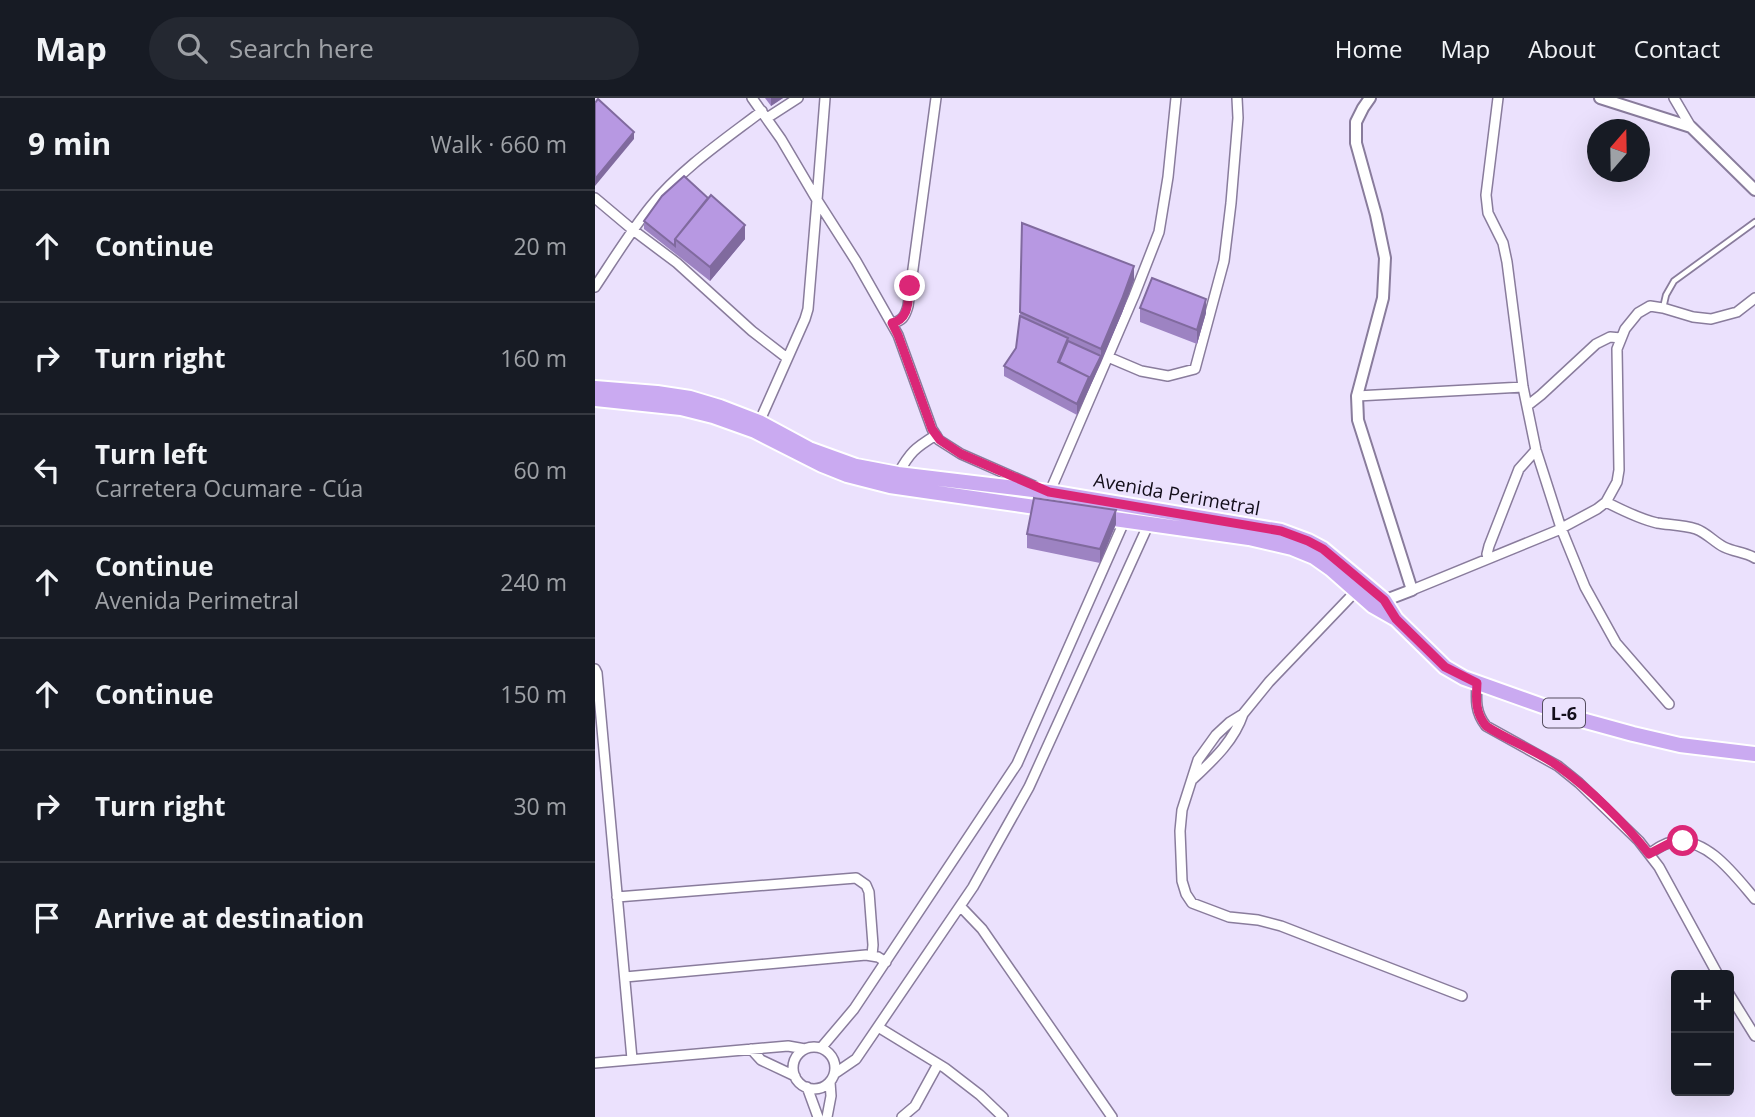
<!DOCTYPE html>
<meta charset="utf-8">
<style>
body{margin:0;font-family:"Open Sans",sans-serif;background:#242831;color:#f1f3f6}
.controls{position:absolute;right:21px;bottom:21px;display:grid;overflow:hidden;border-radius:7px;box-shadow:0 7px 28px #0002}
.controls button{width:63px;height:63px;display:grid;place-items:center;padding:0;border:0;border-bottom:2px solid #363941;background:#171b24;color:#f1f3f6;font:35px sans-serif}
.compass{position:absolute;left:992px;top:21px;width:63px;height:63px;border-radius:50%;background:#171b24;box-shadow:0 7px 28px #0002;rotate:20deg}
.stop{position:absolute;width:21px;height:21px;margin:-16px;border:5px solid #db2777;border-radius:50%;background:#fff}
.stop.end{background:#db2777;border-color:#fff;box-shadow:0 2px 7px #0008}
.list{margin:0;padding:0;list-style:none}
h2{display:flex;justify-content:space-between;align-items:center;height:91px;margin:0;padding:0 28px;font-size:30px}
h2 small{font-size:23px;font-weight:400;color:#9ea1a6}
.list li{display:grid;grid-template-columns:46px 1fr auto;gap:21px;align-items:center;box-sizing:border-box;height:112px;padding:0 28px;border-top:2px solid #363941}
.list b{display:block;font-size:26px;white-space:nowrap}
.list p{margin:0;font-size:23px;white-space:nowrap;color:#9ea1a6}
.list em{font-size:23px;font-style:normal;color:#9ea1a6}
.icon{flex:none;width:38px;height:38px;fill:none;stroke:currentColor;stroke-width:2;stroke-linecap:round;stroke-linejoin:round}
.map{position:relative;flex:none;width:1160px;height:1019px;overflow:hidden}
header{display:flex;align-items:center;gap:42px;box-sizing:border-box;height:98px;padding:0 35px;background:#171b24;border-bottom:2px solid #363941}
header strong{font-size:33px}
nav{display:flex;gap:38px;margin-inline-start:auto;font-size:24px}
.search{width:490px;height:63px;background:#242831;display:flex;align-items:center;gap:18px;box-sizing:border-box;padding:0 24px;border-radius:38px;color:#9ea1a6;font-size:26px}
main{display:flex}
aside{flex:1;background:#171b24}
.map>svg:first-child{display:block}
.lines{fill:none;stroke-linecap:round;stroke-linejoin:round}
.service-casing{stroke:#897c9c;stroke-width:8}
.minor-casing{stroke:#897c9c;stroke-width:12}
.tertiary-casing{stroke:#897c9c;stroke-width:14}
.primary-casing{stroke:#fff;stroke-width:18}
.service{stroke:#fff;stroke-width:4.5}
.minor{stroke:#fff;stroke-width:9}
.tertiary{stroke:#fff;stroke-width:10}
.primary{stroke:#caaaf1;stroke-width:14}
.wall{fill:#9d83c2}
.shaded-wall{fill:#806a9e}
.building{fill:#b798e2;stroke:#806a9e;stroke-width:2}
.route{stroke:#db2777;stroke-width:9}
.labels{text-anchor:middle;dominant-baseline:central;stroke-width:5;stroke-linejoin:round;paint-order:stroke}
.shield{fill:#ebe1fd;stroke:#544d5e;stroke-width:2}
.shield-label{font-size:18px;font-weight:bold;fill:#130e1a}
.street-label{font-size:19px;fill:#130e1a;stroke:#ebe1fd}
</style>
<header>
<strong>Map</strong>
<div class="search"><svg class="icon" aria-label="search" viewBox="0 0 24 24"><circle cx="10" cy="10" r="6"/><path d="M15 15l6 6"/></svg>Search here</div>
<nav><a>Home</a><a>Map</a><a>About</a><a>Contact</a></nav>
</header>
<main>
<aside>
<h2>9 min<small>Walk · 660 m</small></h2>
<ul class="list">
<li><svg class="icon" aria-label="ahead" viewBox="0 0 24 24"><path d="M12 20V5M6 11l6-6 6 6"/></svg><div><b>Continue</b></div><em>20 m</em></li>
<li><svg class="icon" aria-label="right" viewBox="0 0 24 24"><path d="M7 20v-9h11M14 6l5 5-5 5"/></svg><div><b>Turn right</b></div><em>160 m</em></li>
<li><svg class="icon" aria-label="left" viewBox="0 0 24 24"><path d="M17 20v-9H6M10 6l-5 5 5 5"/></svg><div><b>Turn left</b><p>Carretera Ocumare - Cúa</p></div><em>60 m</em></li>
<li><svg class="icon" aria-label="ahead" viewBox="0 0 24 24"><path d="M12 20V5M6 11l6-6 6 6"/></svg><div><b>Continue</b><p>Avenida Perimetral</p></div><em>240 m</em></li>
<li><svg class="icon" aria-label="ahead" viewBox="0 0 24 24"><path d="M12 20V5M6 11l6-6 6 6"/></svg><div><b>Continue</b></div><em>150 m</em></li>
<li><svg class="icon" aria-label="right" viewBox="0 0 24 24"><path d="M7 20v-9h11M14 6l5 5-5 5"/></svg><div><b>Turn right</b></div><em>30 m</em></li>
<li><svg class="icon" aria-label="arrive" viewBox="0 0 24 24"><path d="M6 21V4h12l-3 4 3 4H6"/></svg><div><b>Arrive at destination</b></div></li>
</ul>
</aside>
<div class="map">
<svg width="1160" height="1019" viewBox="0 0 1160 1019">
<rect width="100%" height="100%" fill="#ebe1fd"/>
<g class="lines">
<defs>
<path id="service" d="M1068,210L1071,197L1079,183L1160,124"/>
<path id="minor" d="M157,0L186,41L222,102L213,211L210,221L162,329
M230,0L222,102L261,163L303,237L337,331L344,342L366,356L439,388
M903,0L891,97L893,115L908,145L912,164L928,289L941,352L966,430L990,489L1021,545L1074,606
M1079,0L1096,29
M172,20L203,0
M0,100L38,132L82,165L157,233L192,260
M0,189C18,162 35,134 56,108C86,71 129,42 167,13
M297,225C307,223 310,219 313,208L341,0
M513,259L546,273L573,278L600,271L629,163L636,105L643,20L642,0
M762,298L928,289
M932,308L946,297L1001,246L1015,239L1026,240
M303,376C315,354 320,350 341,337
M453,398L539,198L564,134L573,79L581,0
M1011,404C1027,412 1044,421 1062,425C1075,427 1088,427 1101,431C1112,435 1119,444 1129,449C1139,454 1150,454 1160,460
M893,460L892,456L894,448L924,371L941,352
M817,492L961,433L1002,411L1011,404L1022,384L1024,372L1022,251L1030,231L1043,215L1055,208L1068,210L1098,219L1116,221L1142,214L1160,200
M761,493L674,584L648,616L635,624L621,637L603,662L587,712L585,733L587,783L591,796L597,805L634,819L663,822L686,828L867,898
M0,571L2,575L37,961
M882,585C881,602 880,614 891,628L963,668L984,685L1044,743L1064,769L1123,877
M598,681C618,662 639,643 648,616
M1054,756C1061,751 1069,745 1078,744C1112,738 1141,779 1160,801
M22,799L261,780L271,787L274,794L278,847L277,857
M365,808L387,831L517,1019
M30,879L271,857L283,859L291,864
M1134,896L1160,938
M283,929L350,970L385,997L408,1019
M198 970a21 21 0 1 1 42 0a21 21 0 1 1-42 0Z
M226,950L259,911L422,666L536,408
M156,951L166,962L200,978
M0,965L193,948L210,951
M239,976L261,961L378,789L434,689L555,423
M212,989L223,1019
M232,1019L236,998L235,984
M307,1019L320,1008L343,966"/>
<path id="tertiary" d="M775,0L768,10L761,24V45L781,117L790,160L788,200L762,298L763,322L817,492L783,505
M1005,0L1096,29L1160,92"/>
<path id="primary" d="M0,290L62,295L95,300L125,309L164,324L214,351L261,368L303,376L454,394L686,433L713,443L728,451L789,502L801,521L850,569L869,580L987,622L1038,636L1085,647L1160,656
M0,301L86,310L118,318L160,333L227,367L252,377L295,388L454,411
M505,419L654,440L697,450L719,459L736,471L778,508L799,520"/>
</defs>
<use href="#service" class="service-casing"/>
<use href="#minor" class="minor-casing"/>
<use href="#tertiary" class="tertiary-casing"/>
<use href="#primary" class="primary-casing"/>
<use href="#service" class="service"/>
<use href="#minor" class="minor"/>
<use href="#tertiary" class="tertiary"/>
<use href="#primary" class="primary"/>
</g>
<path class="wall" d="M170,0H188L176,8Z
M49,123L150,141L115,183L49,131Z
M427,125L539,182L527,215L482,317L409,278V268L421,250L425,218Z
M545,210L611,215L602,246L545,224Z
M521,426L505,465L432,450V436Z"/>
<path class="shaded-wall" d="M176,0H188L176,8Z
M39,34V41L0,88V81Z
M150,127V141L115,183V169Z
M539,168V182L527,215L506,265V251Z
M611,201V215L602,246V232Z
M506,258V265L482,317V306L494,279Z
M521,412V426L505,465V451Z"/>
<path class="building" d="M3,1L39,34L0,81V5Z
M89,78L113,100L80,141V148L49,123L67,98Z
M116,97L150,127L115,169L80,141Z
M427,125L539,168L527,201L506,251L425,214Z
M557,180L611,201L602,232L545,210Z
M425,218L473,240L463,264L494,279L482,306L409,268L421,250Z
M473,243L506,258L494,282V279L464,264Z
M439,400L521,412L505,451L432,436Z"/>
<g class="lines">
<path class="route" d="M315,188C313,204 314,221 297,225L303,237L337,331L345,342L366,356L454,394L686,433L713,443L728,451L789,502L801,521L850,569L882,585C881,602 880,614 891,628C914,643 941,652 963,668C995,691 1029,724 1054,756L1077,744L1088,743"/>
</g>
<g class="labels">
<rect class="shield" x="948" y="600.5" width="42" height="29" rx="5"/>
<g class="shield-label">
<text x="969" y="615">L-6</text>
</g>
<g class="street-label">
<text transform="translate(582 396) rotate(10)">Avenida Perimetral</text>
</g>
</g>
</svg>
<div class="controls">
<button>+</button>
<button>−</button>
</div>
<svg class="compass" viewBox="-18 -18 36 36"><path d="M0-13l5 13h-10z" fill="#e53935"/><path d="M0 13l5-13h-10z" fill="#9ea1a6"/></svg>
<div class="stop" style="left:1088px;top:743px"></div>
<div class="stop end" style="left:315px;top:188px"></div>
</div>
</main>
